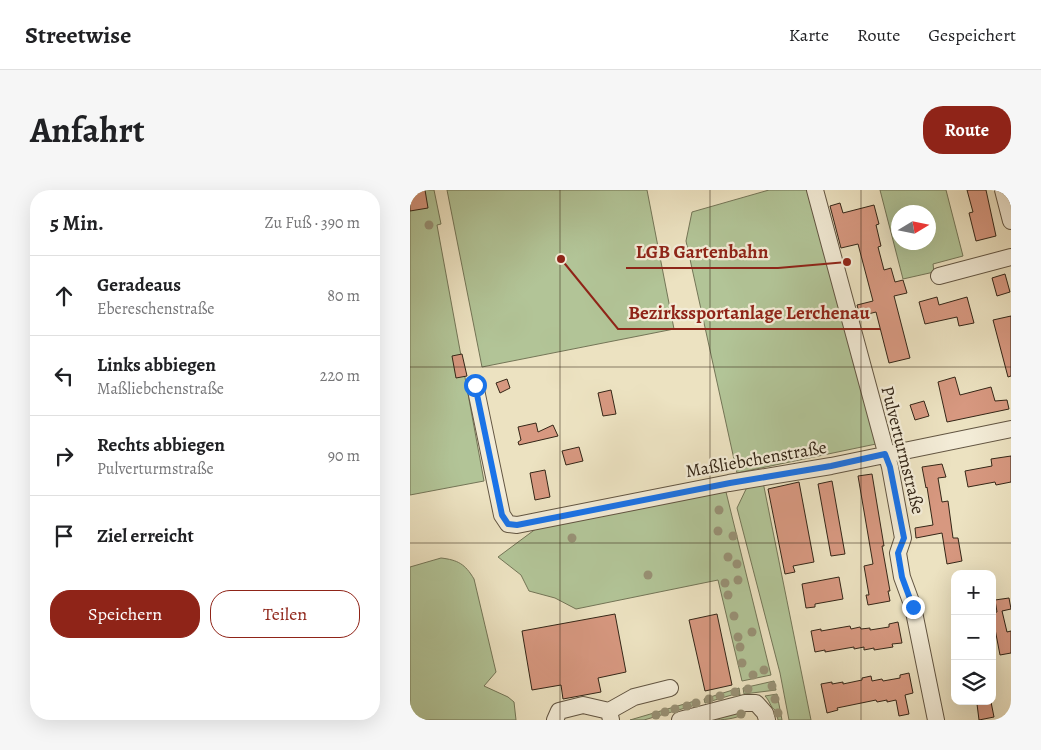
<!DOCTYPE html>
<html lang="de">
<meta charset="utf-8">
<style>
body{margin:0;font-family:Alegreya,serif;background:#f6f6f6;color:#202124}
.controls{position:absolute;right:15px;bottom:15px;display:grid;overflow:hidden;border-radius:10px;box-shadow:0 5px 20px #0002}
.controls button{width:45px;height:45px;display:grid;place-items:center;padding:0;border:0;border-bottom:1px solid #e0e0e0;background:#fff;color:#202124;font:25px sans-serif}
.compass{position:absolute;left:481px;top:15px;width:45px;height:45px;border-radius:50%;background:#fff;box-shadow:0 5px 20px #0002;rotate:80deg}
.stop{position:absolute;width:15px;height:15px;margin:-11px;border:4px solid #1a73e8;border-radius:50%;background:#fff}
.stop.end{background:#1a73e8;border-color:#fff;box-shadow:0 1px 5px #0008}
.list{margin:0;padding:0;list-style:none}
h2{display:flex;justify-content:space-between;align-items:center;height:65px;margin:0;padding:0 20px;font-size:21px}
h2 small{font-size:16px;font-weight:400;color:#757577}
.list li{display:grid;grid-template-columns:32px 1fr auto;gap:15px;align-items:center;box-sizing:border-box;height:80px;padding:0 20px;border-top:1px solid #e0e0e0}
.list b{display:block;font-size:19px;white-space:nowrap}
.list p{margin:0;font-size:16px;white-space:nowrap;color:#757577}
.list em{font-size:16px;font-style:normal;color:#757577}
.actions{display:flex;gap:10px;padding:15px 20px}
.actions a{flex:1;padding:11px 0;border:1px solid #8f2418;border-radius:20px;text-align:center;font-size:18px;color:#8f2418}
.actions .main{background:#8f2418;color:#fff}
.icon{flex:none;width:28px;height:28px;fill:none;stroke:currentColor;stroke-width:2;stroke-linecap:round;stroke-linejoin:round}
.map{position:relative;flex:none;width:601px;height:530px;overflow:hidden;border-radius:20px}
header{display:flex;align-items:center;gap:30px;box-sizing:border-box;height:70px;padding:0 25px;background:#fff;border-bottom:1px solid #e0e0e0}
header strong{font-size:24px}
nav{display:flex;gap:28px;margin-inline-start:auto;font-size:18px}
.intro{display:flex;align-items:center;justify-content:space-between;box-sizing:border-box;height:120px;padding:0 30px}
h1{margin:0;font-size:35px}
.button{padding:12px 22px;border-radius:20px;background:#8f2418;color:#fff;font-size:18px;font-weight:700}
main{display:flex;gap:30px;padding:0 30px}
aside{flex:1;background:#fff;border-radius:20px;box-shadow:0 5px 20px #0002}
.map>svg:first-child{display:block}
.green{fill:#b2c497;stroke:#737557;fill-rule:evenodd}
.building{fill:#d79880;stroke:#342617}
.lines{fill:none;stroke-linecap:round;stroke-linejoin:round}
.minor-casing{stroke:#625542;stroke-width:18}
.minor{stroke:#f3ecd7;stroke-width:16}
.tree{fill:#989175}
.route{stroke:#1a73e8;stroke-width:6}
.grid{fill:none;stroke:#342617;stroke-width:1;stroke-opacity:0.55}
.labels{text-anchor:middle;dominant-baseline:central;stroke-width:4.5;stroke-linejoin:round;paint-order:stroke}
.street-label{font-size:18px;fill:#342617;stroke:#f3ecd7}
.leader{fill:none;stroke:#8f2418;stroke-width:2}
.callout-dot{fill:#8f2418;stroke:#f3ecd7;stroke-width:2}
.callout-label{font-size:19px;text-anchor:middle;font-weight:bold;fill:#8f2418;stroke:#f3ecd7;stroke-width:4.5;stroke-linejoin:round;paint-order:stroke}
</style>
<header>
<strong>Streetwise</strong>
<nav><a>Karte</a><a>Route</a><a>Gespeichert</a></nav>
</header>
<div class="intro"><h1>Anfahrt</h1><a class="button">Route</a></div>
<main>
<aside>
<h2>5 Min.<small>Zu Fuß · 390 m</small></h2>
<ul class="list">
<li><svg class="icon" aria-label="ahead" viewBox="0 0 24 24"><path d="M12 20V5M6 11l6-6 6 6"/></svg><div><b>Geradeaus</b><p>Ebereschenstraße</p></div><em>80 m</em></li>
<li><svg class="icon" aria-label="left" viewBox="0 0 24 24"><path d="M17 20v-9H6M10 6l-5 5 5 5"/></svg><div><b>Links abbiegen</b><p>Maßliebchenstraße</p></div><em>220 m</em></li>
<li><svg class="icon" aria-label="right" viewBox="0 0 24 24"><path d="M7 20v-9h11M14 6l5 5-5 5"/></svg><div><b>Rechts abbiegen</b><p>Pulverturmstraße</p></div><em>90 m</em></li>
<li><svg class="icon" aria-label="arrive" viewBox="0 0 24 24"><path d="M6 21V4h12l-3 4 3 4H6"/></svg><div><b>Ziel erreicht</b></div></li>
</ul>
<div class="actions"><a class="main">Speichern</a><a>Teilen</a></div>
</aside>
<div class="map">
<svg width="601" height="530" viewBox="0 0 601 530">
<rect width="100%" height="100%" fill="#ece2c1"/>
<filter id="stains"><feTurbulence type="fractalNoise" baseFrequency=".004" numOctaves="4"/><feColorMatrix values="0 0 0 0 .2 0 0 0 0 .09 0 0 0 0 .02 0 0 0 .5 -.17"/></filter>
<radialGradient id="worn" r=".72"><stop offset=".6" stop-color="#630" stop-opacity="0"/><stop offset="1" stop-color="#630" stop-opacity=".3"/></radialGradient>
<path class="green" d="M0,0H24L31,34L27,35L74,291L0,305Z
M37,0H237L264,139L72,177Z
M359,0H397L466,254L327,283L276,51L282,22Z
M470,0H536L553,66L523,74L524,82L493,89ZM488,22H518V52H488Z
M353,292L401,530H379L370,483L327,318L338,295Z
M309,300L316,302L361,485L332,491L308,390L166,419L145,408L119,401L111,385L88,367L127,338Z
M31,368C48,370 55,374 64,389L86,482L74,496L98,507L104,512L106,530H0V377Z
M364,491L366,500L334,504L333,498Z
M329,498L330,505L325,504L295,513L294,509Z
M367,504L372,530H368L366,521C360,517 360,511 355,506Z
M288,510L289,514L234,530H220Z
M334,518L335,524C324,529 314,530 302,530Z"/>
<path class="building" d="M0,0H15L18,18L0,21Z
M557,0H576L586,46L566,51L559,23L563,22Z
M430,13L433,23L464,15L469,34L466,35L471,56L468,57L474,80L481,78L485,92L493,90L497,103L484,106L500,168L479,173L466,122L450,126L447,115L463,111L448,54L431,58L420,16Z
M595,84L600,102L587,106L582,88Z
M527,107L529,115L557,107L564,133L549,136L547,127L515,134L509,112Z
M601,126V186L598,187L583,130Z
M52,164L57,186L46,188L42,166Z
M545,187L550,205L581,197L585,211L597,210L599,219L537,232L528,192Z
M97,189L100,198L90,203L86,193Z
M201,200L206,224L193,226L188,203Z
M514,211L519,226L505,230L500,215Z
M126,233L128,242L143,235L148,246L109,255L108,252L111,250L108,237Z
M169,257L173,271L156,275L152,261Z
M601,266V292L586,295L585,292L558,297L555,281L582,276L581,269Z
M532,274L536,287L528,288L532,312L538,311L543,348H548L552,371L537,374L532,343L506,348L505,338L523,335L517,297L516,298L512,277Z
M135,280L140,307L125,310L120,283Z
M462,284L474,356H472L480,401H478L480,411L458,415L456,405H459L454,376L463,374L448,286Z
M422,291L435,364L421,366L408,294Z
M389,292L404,372L383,376L385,382L375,384L358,299Z
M429,387L433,409L405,414V417L396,418L392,394Z
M599,408L601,419L592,421L597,442L601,441V463L590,465L585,439H582V423L587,422L585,410Z
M205,424L216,482L188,488L191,502L153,509L151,495L122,500L112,441Z
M307,424L322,495L295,501L279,430Z
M488,432L492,453L482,454L483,457L464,460V458L454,460V457L444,459V457L415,462V460L405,462L401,441L411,439V441L440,436L441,439L450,437L451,439L460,438V440L479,437V434Z
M499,483L503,503L495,505L499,524L489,526L486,510L477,512V510L467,512L466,510L427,518L428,520L417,523L411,494L422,492V494L433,492V494L452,490V488L461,486L462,491L472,489L473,491L490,488V485Z
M581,512L584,527L569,530L567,514Z"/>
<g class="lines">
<defs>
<path id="minor" d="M405,0L480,277L493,348L488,363L492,387L503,417L526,530
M593,0L601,31
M529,86L601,67
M65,195L92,325L98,334L107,335L319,293L421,276L601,239
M199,521L224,507L260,498
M145,530L149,521L173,515L199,521L201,530
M270,530L335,513H346L355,523L357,530"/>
</defs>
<use href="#minor" class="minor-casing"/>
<use href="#minor" class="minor"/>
</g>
<g class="tree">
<circle cx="19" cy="35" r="4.5"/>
<circle cx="309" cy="320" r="4.5"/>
<circle cx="308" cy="341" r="4.5"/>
<circle cx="323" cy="346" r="4.5"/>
<circle cx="162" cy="348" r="4.5"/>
<circle cx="318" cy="367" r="4.5"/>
<circle cx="327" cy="374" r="4.5"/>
<circle cx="238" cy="385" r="4.5"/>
<circle cx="328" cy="390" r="4.5"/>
<circle cx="315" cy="393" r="4.5"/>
<circle cx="318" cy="405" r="4.5"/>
<circle cx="324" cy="426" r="4.5"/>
<circle cx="342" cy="442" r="4.5"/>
<circle cx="328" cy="447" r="4.5"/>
<circle cx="330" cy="457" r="4.5"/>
<circle cx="332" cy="473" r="4.5"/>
<circle cx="354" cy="480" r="4.5"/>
<circle cx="343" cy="485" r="4.5"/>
<circle cx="362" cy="496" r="4.5"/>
<circle cx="338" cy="499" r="4.5"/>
<circle cx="325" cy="502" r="4.5"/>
<circle cx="310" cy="506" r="4.5"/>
<circle cx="299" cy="509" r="4.5"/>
<circle cx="365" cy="509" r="4.5"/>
<circle cx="286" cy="513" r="4.5"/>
<circle cx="277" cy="516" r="4.5"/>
<circle cx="265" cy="519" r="4.5"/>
<circle cx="255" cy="522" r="4.5"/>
<circle cx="368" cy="523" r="4.5"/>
<circle cx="331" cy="524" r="4.5"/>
<circle cx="246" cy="525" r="4.5"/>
</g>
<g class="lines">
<path class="route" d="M65,195L92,325L98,334L107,335L320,293L421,276L475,264L480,277L494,348L488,363L492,387L503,417"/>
</g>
<path class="grid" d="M150,0V530M300,0V530M451,0V530M0,177H601M0,353H601"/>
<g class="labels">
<g class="street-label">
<text transform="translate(493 260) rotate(76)">Pulverturmstraße</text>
<text transform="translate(346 269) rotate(-10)">Maßliebchenstraße</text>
</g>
</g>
<path class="leader" d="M437 72L368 78H216M151 69L208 139H470"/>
<g class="callout-dot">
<circle cx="437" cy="72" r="5"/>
<circle cx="151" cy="69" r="5"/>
</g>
<g class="callout-label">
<text x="292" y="68">LGB Gartenbahn</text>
<text x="339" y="129">Bezirkssportanlage Lerchenau</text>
</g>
<rect width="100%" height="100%" filter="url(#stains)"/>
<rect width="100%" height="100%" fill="url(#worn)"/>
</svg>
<div class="controls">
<button>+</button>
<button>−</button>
<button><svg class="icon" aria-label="layers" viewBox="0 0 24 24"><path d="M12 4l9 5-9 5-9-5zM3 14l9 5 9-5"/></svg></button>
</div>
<svg class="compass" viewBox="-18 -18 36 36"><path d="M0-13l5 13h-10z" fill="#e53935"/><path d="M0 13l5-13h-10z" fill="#757577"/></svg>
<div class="stop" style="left:65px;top:195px"></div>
<div class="stop end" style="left:503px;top:417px"></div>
</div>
</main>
